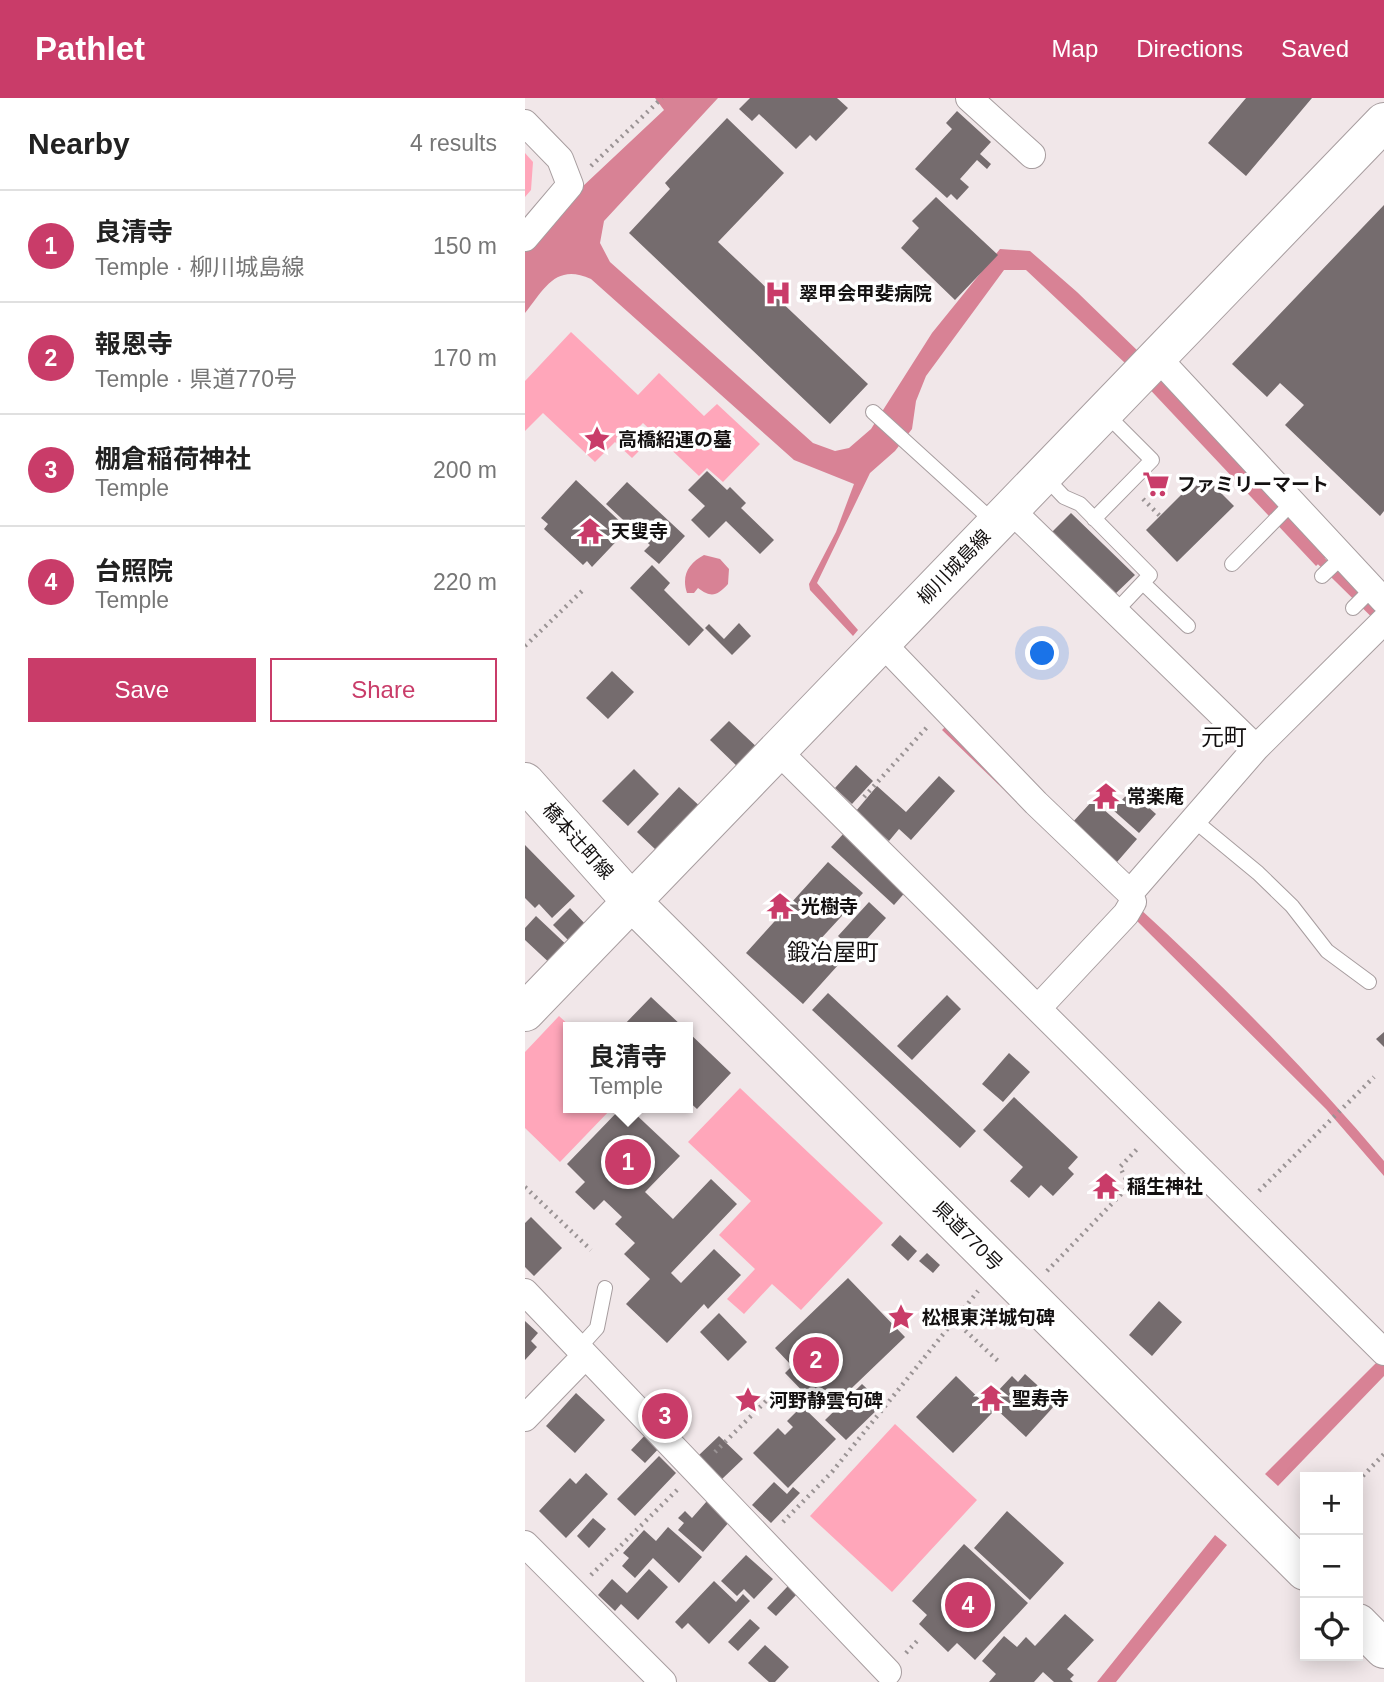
<!DOCTYPE html>
<meta charset="utf-8">
<style>
body{margin:0;font-family:Helvetica,"Noto Sans JP",sans-serif;background:#f6f6f6;color:#222}
.controls{position:absolute;right:21px;bottom:21px;display:grid;overflow:hidden;border-radius:0px;box-shadow:0 4px 18px #0003}
.controls button{width:63px;height:63px;display:grid;place-items:center;padding:0;border:0;border-bottom:2px solid #e0e0e0;background:#fff;color:#222;font:35px sans-serif}
.you{position:absolute;left:518px;top:556px;width:24px;height:24px;margin:-18px;border:5px solid #fff;border-radius:50%;background:#1a73e8;box-shadow:0 0 0 10px #1a73e833}
.badge{display:grid;place-items:center;width:46px;height:46px;border-radius:50%;background:#c93c69;color:#fff;font-size:23px;font-weight:700}
.pin{position:absolute;translate:-50% -50%;border:4px solid #fff;box-shadow:0 2px 7px #0006}
.popup{position:absolute;left:38px;top:924px;width:130px;height:91px;box-sizing:border-box;display:grid;place-content:center;border-radius:0px;background:#fff;filter:drop-shadow(0 2px 5px #0005);font-size:23px;white-space:nowrap;color:#767676}
.popup b{font-size:26px;color:#222}
.popup::after{content:'';position:absolute;left:50%;top:100%;margin-left:-14px;border:14px solid transparent;border-top-color:#fff}
.list{margin:0;padding:0;list-style:none}
h2{display:flex;justify-content:space-between;align-items:center;height:91px;margin:0;padding:0 28px;font-size:30px}
h2 small{font-size:23px;font-weight:400;color:#767676}
.list li{display:grid;grid-template-columns:46px 1fr auto;gap:21px;align-items:center;box-sizing:border-box;height:112px;padding:0 28px;border-top:2px solid #e0e0e0}
.list b{display:block;font-size:26px;white-space:nowrap}
.list p{margin:0;font-size:23px;white-space:nowrap;color:#767676}
.list em{font-size:23px;font-style:normal;color:#767676}
.actions{display:flex;gap:14px;padding:21px 28px}
.actions a{flex:1;padding:16px 0;border:2px solid #c93c69;border-radius:0px;text-align:center;font-size:24px;color:#c93c69}
.actions .main{background:#c93c69;color:#fff}
.icon{flex:none;width:38px;height:38px;fill:none;stroke:currentColor;stroke-width:2;stroke-linecap:round;stroke-linejoin:round}
.map{position:relative;flex:none;width:859px;height:1584px;overflow:hidden}
header{display:flex;align-items:center;gap:42px;box-sizing:border-box;height:98px;padding:0 35px;background:#c93c69;color:#fff}
header strong{font-size:33px}
nav{display:flex;gap:38px;margin-inline-start:auto;font-size:24px}
main{display:flex}
aside{flex:1;background:#fff}
.map>svg:first-child{display:block}
.green{fill:#ffa6ba}
.water{fill:#d88295}
.lines{fill:none;stroke-linecap:round;stroke-linejoin:round}
.stream{stroke:#d88295;stroke-width:9}
.building{fill:#756c6e}
.lane-casing{stroke:#a79d9f;stroke-width:16}
.street-casing{stroke:#a79d9f;stroke-width:28}
.secondary-casing{stroke:#a79d9f;stroke-width:40}
.path{stroke:#9a9394;stroke-width:4.5;stroke-dasharray:2 5;stroke-linecap:butt}
.lane{stroke:#fff;stroke-width:14}
.street{stroke:#fff;stroke-width:26}
.secondary{stroke:#fff;stroke-width:38}
.labels{text-anchor:middle;dominant-baseline:central;stroke-width:7;stroke-linejoin:round;paint-order:stroke}
.poi-label{font-size:19px;font-weight:bold;fill:#141111;stroke:#fff;text-anchor:start}
.street-label{font-size:19px;fill:#141111;stroke:#fff}
.quarter-label{font-size:23px;fill:#141111;stroke:#fff}
</style>
<header>
<strong>Pathlet</strong>
<nav><a>Map</a><a>Directions</a><a>Saved</a></nav>
</header>
<main>
<aside>
<h2>Nearby<small>4 results</small></h2>
<ul class="list">
<li><span class="badge">1</span><div><b>良清寺</b><p>Temple · 柳川城島線</p></div><em>150 m</em></li>
<li><span class="badge">2</span><div><b>報恩寺</b><p>Temple · 県道770号</p></div><em>170 m</em></li>
<li><span class="badge">3</span><div><b>棚倉稲荷神社</b><p>Temple</p></div><em>200 m</em></li>
<li><span class="badge">4</span><div><b>台照院</b><p>Temple</p></div><em>220 m</em></li>
</ul>
<div class="actions"><a class="main">Save</a><a>Share</a></div>
</aside>
<div class="map">
<svg width="859" height="1584" viewBox="0 0 859 1584">
<rect width="100%" height="100%" fill="#f1e7e9"/>
<path class="green" d="M0,55L8,64L6,92L0,99Z
M46,234L113,297L134,275L179,318L192,306L235,346L198,384L182,370L174,378L118,325L111,332L123,344L107,360L90,344L70,364L18,315L0,333V283Z
M34,918L46,929H43V1010H87L35,1064L0,1030V954Z
M215,990L358,1125L276,1212L247,1186L219,1216L202,1201L230,1171L194,1137L226,1103L163,1044Z
M370,1326L452,1402L367,1494L285,1418Z"/>
<path class="water" d="M130,0H193L79,123L75,145L85,164L288,345L310,353L324,350L346,331L407,235L475,151L505,153L552,194L616,256L803,457L791,468L600,265L501,172H479L401,278L391,303L387,331L370,353L345,375L292,485L333,532L328,538L285,492L284,486L311,434L329,386L269,362L66,181C31,165 20,190 0,215V152L40,105L139,12Z
M179,457L195,461L204,471L203,486C192,498 186,500 173,490L169,495H162C156,477 164,465 179,457Z
M422,627L595,793L590,799L417,632Z
M613,809C699,888 783,973 859,1063V1078L801,1011L609,820Z
M859,1257V1278L753,1388L740,1376Z
M690,1437L702,1447L591,1584H572Z"/>
<g class="lines">
<path class="stream" d="M788,455L850,516"/>
</g>
<path class="building" d="M225,0H312L323,10L291,43L285,37L271,51L234,16L227,23L214,11Z
M721,0H787L721,78L683,45Z
M432,13L466,44L455,56L466,66L462,71L452,62L435,81L444,89L432,102L426,96L422,100L390,71L427,31L421,25Z
M202,20L259,75L193,144L343,286L305,326L104,135L145,91L140,85Z
M411,99L473,157L430,202L376,150L394,130L387,123Z
M859,107V413L855,418L760,327L779,307L755,285L742,299L707,266Z
M182,373L202,392L205,389L221,405L216,410L249,442L235,456L201,423L184,440L166,422L180,408L163,392Z
M680,379L709,408L652,464L621,432L664,389L667,392Z
M51,382L103,431L67,469L62,463L58,467L19,431L23,426L16,420Z
M102,384L160,438L134,466L119,453L125,447L81,406Z
M546,415L610,477L588,498L525,436Z
M127,467L145,485L139,492L179,532L164,548L105,490Z
M214,525L226,538L207,557L180,530L184,526L199,541Z
M87,573L109,594L83,621L61,600Z
M204,623L235,652L216,672L185,642Z
M331,667L348,683L327,706L310,690Z
M109,671L134,696L103,728L77,703Z
M414,678L430,693L386,742L374,731L364,743L331,713L352,688L381,714Z
M154,689L179,712L131,752L112,734Z
M605,693L631,716L614,735L588,712Z
M568,702L612,741L592,764L547,725Z
M321,733L383,791L369,807L306,749Z
M0,747L50,798L27,820L14,806L10,810L0,800Z
M303,764L338,795L291,846L314,866L278,906L221,855Z
M344,804L361,820L330,854L313,838Z
M45,810L63,829L46,845L28,827Z
M11,818L46,851L29,869L0,842V830Z
M303,895L451,1033L435,1050L287,912Z
M422,897L436,911L387,962L372,948Z
M126,899L158,929H97Z
M162,933L206,975L172,1011L162,1002Z
M859,934V949L851,941Z
M484,955L505,974L478,1004L457,986Z
M489,999L553,1059L543,1070L549,1076L528,1098L516,1087L504,1100L485,1083L498,1069L458,1032Z
M96,1010H104L155,1058L120,1094L148,1121L186,1081L212,1106L146,1175L156,1185L189,1151L216,1177L183,1211L179,1206L142,1245L101,1206L125,1181L99,1156L110,1145L90,1126L97,1119L79,1102L69,1112L50,1094L60,1084L42,1066Z
M6,1119L37,1150L9,1178L0,1169V1125Z
M375,1137L392,1153L383,1163L366,1147Z
M402,1155L415,1167L408,1175L394,1163Z
M323,1180L380,1239L307,1309L292,1293L285,1301L260,1275L267,1268L250,1250Z
M634,1203L657,1224L627,1258L604,1237Z
M194,1215L222,1244L203,1263L175,1234Z
M0,1223L13,1235L6,1243L12,1249L0,1262Z
M500,1276L532,1305L501,1339L469,1309L477,1301L471,1295L487,1278L493,1284Z
M431,1278L468,1314L428,1355L391,1319Z
M337,1286L358,1306L321,1342L300,1322Z
M51,1295L80,1322L50,1355L21,1328Z
M277,1308L311,1341L263,1390L228,1355L253,1330L260,1337L268,1329L262,1323Z
M124,1333L138,1346L120,1365L106,1352Z
M194,1338L218,1361L197,1381L174,1357Z
M134,1358L151,1375L110,1418L92,1401Z
M61,1375L83,1396L41,1440L14,1413L45,1380L51,1386Z
M249,1384L262,1396L268,1389L275,1395L246,1425L227,1407Z
M182,1403L205,1423L178,1454L153,1432L159,1425L153,1420L160,1413L167,1420Z
M482,1413L539,1465L505,1502L449,1450Z
M68,1420L81,1431L64,1450L52,1438Z
M143,1429L177,1459L154,1485L128,1460L110,1480L97,1468L104,1460L98,1455L119,1432L131,1443Z
M439,1446L503,1505L450,1562L432,1545L423,1554L394,1526L402,1517L387,1503Z
M221,1457L248,1481L229,1501L219,1491L212,1498L196,1483Z
M124,1471L143,1489L113,1522L96,1506L90,1513L73,1497L87,1481L102,1495Z
M189,1483L211,1504L218,1496L225,1503L184,1546L163,1525L157,1531L150,1524Z
M263,1488L272,1496L251,1518L242,1510Z
M540,1516L569,1542L542,1571L549,1577L545,1581L548,1584H529L518,1574L509,1584H464L471,1576L457,1563L479,1538L492,1549L501,1539L510,1548Z
M225,1521L235,1530L213,1553L203,1544Z
M240,1547L264,1569L250,1584H244L223,1565Z"/>
<g class="lines">
<defs>
<path id="lane" d="M348,314L470,425
M519,378L539,399L555,406L625,477L591,513
M569,421L627,362L580,315
M707,466L768,404
M797,478L818,458
M618,485L663,528
M828,510L848,490
M670,723L733,775L767,808L802,853L844,884
M53,1251L72,1230L80,1190"/>
<path id="street" d="M444,0L507,57
M0,25L35,61L45,87L0,140
M632,259L859,503
M485,411L731,650
M356,544L511,705L605,795L608,804L601,816L514,909
M252,652L859,1254
M605,795L731,650L859,523
M0,1194L363,1574
M0,1320L60,1258
M0,1446L138,1584"/>
<path id="secondary" d="M0,684L106,803L780,1473
M0,914L859,24
M833,1525L859,1551"/>
</defs>
<use href="#lane" class="lane-casing"/>
<use href="#street" class="street-casing"/>
<use href="#secondary" class="secondary-casing"/>
<path class="path" d="M66,68L137,0
M618,401L635,418
M0,548L58,492
M339,699L403,628
M0,1089L66,1152
M734,1093L849,979
M522,1173L604,1088L595,1069L614,1049
M430,1223L473,1263
M190,1354L242,1302
M833,1383L859,1356
M258,1424L307,1374L453,1193
M66,1477L152,1392
M381,1555L392,1543"/>
<use href="#lane" class="lane"/>
<use href="#street" class="street"/>
<use href="#secondary" class="secondary"/>
</g>
<defs>
<symbol id="hospital-bare" viewBox="-9 -9 18 18"><path d="M-5-5h3v3.5h4V-5h3V5h-3V1.5h-4V5h-3Z" fill="#c93c69" stroke="#fff" stroke-width="2.5" paint-order="stroke"/></symbol>
<symbol id="sight-bare" viewBox="-9 -9 18 18"><path d="M0-6L1.8-2.2L6-1.7L2.9 1.2L3.7 5.4L0 3.3L-3.7 5.4L-2.9 1.2L-6-1.7L-1.8-2.2Z" fill="#c93c69" stroke="#fff" stroke-width="2.5" paint-order="stroke"/></symbol>
<symbol id="supermarket-bare" viewBox="-9 -9 18 18"><path d="M-6-5.5h2.5l.6 2H6L4.5 2H-2.5L-4.4-4H-6ZM-1.5 3.2a1.3 1.3 0 1 0 .1 0ZM3 3.2a1.3 1.3 0 1 0 .1 0Z" fill="#c93c69" stroke="#fff" stroke-width="2.5" paint-order="stroke"/></symbol>
<symbol id="temple-bare" viewBox="-9 -9 18 18"><path d="M0-6L5-2H3V0L6.5 2.5H4V6H1.5V3h-3V6H-4V2.5H-6.5L-3 0V-2H-5Z" fill="#c93c69" stroke="#fff" stroke-width="2.5" paint-order="stroke"/></symbol>
</defs>
<g fill-rule="evenodd">
<use href="#hospital-bare" x="234" y="176" width="38" height="38"/>
<use href="#sight-bare" x="53" y="322" width="38" height="38"/>
<use href="#supermarket-bare" x="612" y="367" width="38" height="38"/>
<use href="#temple-bare" x="46" y="414" width="38" height="38"/>
<use href="#temple-bare" x="562" y="679" width="38" height="38"/>
<use href="#temple-bare" x="236" y="789" width="38" height="38"/>
<use href="#temple-bare" x="562" y="1069" width="38" height="38"/>
<use href="#sight-bare" x="357" y="1200" width="38" height="38"/>
<use href="#temple-bare" x="447" y="1281" width="38" height="38"/>
<use href="#sight-bare" x="204" y="1283" width="38" height="38"/>
</g>
<g class="labels">
<g class="poi-label">
<text x="274" y="195">翠甲会甲斐病院</text>
<text x="93" y="341">高橋紹運の墓</text>
<text x="652" y="386">ファミリーマート</text>
<text x="86" y="433">天叟寺</text>
<text x="602" y="698">常楽庵</text>
<text x="276" y="808">光樹寺</text>
<text x="602" y="1088">稲生神社</text>
<text x="397" y="1219">松根東洋城句碑</text>
<text x="487" y="1300">聖寿寺</text>
<text x="244" y="1302">河野静雲句碑</text>
</g>
<g class="street-label">
<text transform="translate(429 469) rotate(-46)">柳川城島線</text>
<text transform="translate(53 743) rotate(48)">橋本辻町線</text>
<text transform="translate(443 1138) rotate(45)">県道770号</text>
</g>
<g class="quarter-label">
<text x="699" y="639">元町</text>
<text x="308" y="854">鍛冶屋町</text>
</g>
</g>
</svg>
<div class="controls">
<button>+</button>
<button>−</button>
<button><svg class="icon" aria-label="locate" viewBox="0 0 24 24"><circle cx="12" cy="12" r="6"/><path d="M12 2v4M12 18v4M2 12h4M18 12h4"/></svg></button>
</div>
<div class="you"></div>
<div class="pin badge" style="left:103px;top:1064px">1</div>
<div class="popup"><b>良清寺</b>Temple</div>
<div class="pin badge" style="left:291px;top:1262px">2</div>
<div class="pin badge" style="left:140px;top:1318px">3</div>
<div class="pin badge" style="left:443px;top:1507px">4</div>
</div>
</main>
